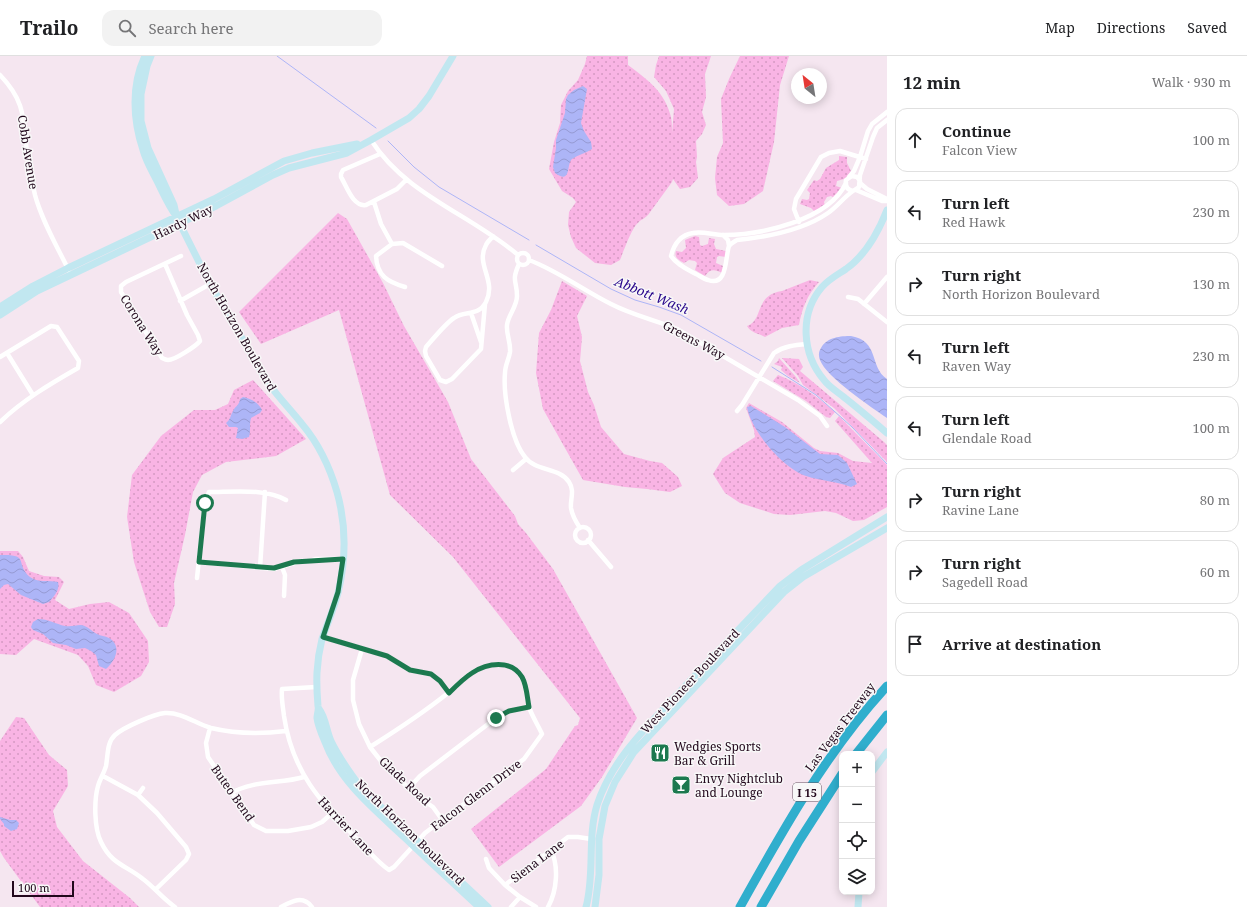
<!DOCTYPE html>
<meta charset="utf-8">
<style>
body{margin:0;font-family:"Noto Serif",serif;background:#f2f2f2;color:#202124}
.controls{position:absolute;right:12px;bottom:12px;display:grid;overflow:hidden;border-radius:8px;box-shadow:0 2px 10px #0003}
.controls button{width:36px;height:36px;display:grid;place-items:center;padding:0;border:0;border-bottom:1px solid #e0e0e0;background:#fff;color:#202124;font:20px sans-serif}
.compass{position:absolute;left:791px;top:12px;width:36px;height:36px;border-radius:50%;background:#fff;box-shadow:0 2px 10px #0003;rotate:330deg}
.scale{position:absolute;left:12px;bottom:10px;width:62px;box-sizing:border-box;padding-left:4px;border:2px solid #22081c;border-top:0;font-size:11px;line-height:14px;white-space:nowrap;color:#22081c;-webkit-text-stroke:3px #f8f8f8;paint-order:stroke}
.stop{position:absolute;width:12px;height:12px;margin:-9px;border:3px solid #1c794f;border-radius:50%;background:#fff}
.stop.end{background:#1c794f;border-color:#fff;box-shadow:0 1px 4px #0008}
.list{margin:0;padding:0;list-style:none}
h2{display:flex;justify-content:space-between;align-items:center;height:52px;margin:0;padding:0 16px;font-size:17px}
h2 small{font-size:13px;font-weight:400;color:#757577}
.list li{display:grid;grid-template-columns:26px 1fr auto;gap:12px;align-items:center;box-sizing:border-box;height:64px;margin:0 8px 8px;padding:0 8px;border:1px solid #e0e0e0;border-radius:12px}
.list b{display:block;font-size:15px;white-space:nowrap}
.list p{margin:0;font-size:13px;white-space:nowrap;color:#757577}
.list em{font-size:13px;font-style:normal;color:#757577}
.icon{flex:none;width:22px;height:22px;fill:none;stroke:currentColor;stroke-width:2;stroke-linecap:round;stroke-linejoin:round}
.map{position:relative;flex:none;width:887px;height:851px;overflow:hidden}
header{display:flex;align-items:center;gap:24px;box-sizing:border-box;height:56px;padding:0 20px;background:#fff;border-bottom:1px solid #e0e0e0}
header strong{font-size:19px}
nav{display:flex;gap:22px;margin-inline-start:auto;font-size:14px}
.search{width:280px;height:36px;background:#f2f2f2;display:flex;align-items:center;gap:10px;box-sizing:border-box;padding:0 14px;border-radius:12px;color:#757577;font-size:15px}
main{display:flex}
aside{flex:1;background:#fff}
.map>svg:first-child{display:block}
.grass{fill:url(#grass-dots)}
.water{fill:url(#water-waves)}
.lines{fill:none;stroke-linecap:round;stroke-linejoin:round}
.stream{stroke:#adb5f7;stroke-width:1}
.street{stroke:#fff;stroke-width:4.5}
.secondary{stroke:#c1e7f0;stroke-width:7}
.highway{stroke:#30aecd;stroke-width:9}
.route{stroke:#1c794f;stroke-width:5}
.labels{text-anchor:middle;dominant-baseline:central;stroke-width:3;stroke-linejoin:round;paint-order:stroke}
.shield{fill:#f8f8f8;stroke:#62505e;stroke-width:1}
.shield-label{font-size:11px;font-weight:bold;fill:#22081c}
.street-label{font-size:12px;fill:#22081c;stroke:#f8f8f8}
.poi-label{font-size:12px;fill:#22081c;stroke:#f8f8f8;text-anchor:start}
.water-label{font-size:13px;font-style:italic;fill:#29078c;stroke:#f8f8f8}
</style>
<header>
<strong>Trailo</strong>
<div class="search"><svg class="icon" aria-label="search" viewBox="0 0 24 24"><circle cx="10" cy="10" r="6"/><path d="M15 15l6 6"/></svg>Search here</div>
<nav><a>Map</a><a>Directions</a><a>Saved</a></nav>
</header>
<main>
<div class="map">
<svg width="887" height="851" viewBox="0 0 887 851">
<defs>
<pattern id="grass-dots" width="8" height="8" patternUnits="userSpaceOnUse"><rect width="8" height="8" fill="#f9b4e4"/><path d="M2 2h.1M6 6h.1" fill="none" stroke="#d599c3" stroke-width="1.8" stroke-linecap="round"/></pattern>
<pattern id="water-waves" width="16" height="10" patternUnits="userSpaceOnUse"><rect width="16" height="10" fill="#adb5f7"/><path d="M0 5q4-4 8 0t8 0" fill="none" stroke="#959ad3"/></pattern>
</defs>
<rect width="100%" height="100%" fill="#f5e6f0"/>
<path class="grass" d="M587,0H628V9C648,24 665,36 671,61C672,66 672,72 672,77L674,53L666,35L654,21L656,9L659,0H711L705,18L706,41L702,56L706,69L702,78L696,85L697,101L696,106L698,122L690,131L680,133L673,123L672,126L648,159C643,164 641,163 638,167C632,171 623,197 620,204L611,209L595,207L576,192L571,181L568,169L569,156L576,146L573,142L562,135L549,113L554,86L560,67L561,49L568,35L578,24L585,8Z
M740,0H789L780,29L774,86L763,135L744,148L729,150L717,139L715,122L717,101L723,87L721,43L729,23Z
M839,100L847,101V107L852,117L844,123L837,125L836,130L842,132L834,142L831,140L827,141L824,146L825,150L815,156L811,152L800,148L802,143L807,144L809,143L810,137L807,134L814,124L817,125L820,123L826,112L839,104Z
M338,157L347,163L383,227L404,270L448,346L471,403L515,460L518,468L526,477L553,513L637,662L602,721L581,750L499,811L471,773L546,713L575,670L578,669L580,662L453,501L390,439L339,254L261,288L239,256Z
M695,180L699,181L700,189L702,190L708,188L709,182L715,183L714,188L716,193L726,195V201L719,200L717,201L716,207L723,210L722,217C714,213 710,213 705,220L695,214L697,207L695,205L689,204L684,207C679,204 674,202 676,195L682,196L686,192L685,184Z
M810,224L819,226C807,239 802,253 799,269L782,272L765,281C758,277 751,277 747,270C764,264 754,239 782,235Z
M562,225L587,240L577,260L582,281L580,305L588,336L594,349L601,371L624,398L650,405L662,407L678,421L682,430L670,436L647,433L625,431L583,424L543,353L536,317L539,277L551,254Z
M779,302L796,321L800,327L788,320L781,314L782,311L774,308L778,305Z
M783,302L799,303L803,311L800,315L884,386L887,389V406L834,352L803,329L798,320L782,302Z
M778,319C799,327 818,341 835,356L830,362L826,361L806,345L773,325Z
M253,324L306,383L276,400L226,406L202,419L193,436L185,479L174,527L175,548L167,571H159L150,556L134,506L127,461L132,419L161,380L194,354H215L228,348L234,334Z
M749,347L782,366L814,392L820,395L838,397L853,405L872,407L835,365L839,360L887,409V451L864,464L853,465L836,457L825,455L790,459L774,458L740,447L725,437L713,418L723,402L755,381L754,374L746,352Z
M0,495H18L23,501L29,515L44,520L59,521L64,526L55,544L69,553L90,548L109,546L129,557L148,585L149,606L141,620L114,636L96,629L88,610L78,599L34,583L16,599L0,598Z
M16,661L24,662L49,699L67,714L68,730L53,755L57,771L83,805L130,842L139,851H40L4,802L0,795V685Z"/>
<path class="water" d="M583,30L587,33L581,67L584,75L591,86L592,93C586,97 578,99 572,103C566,108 572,129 555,117L553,111L556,92V84L565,57L566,43L568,39L574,34Z
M851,280C880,285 869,311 887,323V362C871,351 826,321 820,304C818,299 819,295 821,292C827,281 841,280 851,280Z
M243,341C250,342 259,347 262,354L260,357L251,362C249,369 251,374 249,381L242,383L236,382L238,372L236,371H229L226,367C231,363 230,360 233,355C236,349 239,350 240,343Z
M751,350L785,371L820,398L838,399L847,407L857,428L851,431C836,425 821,425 806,420C783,412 751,375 747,351Z
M0,499C31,498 14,507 30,521C37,527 50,524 58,526C60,534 54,540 49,546L43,548L21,539L8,528L4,529L0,533Z
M38,563C48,563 56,568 65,570C71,571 75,569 81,569C88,570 91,575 97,578C101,580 105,580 109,582C122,590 116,604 106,613L99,610L96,599L91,595L85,592L76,593L66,589L53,587L43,578L33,574L31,571L33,566Z
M0,761L10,764H16L19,767L17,773L11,775L4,770V768L0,763Z"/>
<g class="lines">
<path class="stream" d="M277,0L376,72
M388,85L414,111L439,131L529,184
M536,189L611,233L635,244L659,251L681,259L761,305
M772,311L816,339L852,371L887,408"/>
<path class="street" d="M0,19C26,46 23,63 27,97C28,111 32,125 35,139C42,165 57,190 69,215
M371,84C406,139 470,158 518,199
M380,98L343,114L341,118V121C347,131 353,151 366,149L397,133L406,124
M849,121L854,115L860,101L868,75L872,68L887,56
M860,125L857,121L852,120L846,124C845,130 847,134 853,135L859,131L860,119L873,81L877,72L887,64
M846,127C829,164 761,179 724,179C714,179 702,175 693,177C680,179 674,188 671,200C677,209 687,213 696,218C700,220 704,223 708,224C728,231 725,201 729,190C731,187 734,186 737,184C767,181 802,175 828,157C837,151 844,141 853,135
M860,127L867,133L887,143
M856,134L882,145H887
M374,146L381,168L392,188
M799,166L794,153L796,143L821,101L829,97L840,95L866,103
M723,179L728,184L729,190
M517 203a6 6 0 1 1 12 0a6 6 0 1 1-12 0Z
M529,204C558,215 583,234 611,248C632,259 655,264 677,273L798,344L820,360L827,370
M165,208L187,259L198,279L200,285C196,290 175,304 168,304C166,304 164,303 162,302L121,236V230L126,226L181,200
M519,208C511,226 517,224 517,240C517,251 508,259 507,269C506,278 511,287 510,296C509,303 505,309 505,317C503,338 511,384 525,401C536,416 559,411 569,426C575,435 570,443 571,452C572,459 576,466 580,472
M405,231C388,226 377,220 376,200L392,188L403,187L442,210
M848,241L858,243L887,266
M180,245L210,228
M485,248L481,293L452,323L446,326L440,324L426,300L425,295L426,291C433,283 446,267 454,262C465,254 478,261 486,246C497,224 475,209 486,189C487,186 491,183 493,180
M864,248L887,221
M471,257L481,286
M7,297L33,339
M0,301L51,270L57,271L79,305L78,312C50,328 23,344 0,366
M737,355L742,349L774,297C784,290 795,289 807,288
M513,414L526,403
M575 479a8 8 0 1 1 16 0a8 8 0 1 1-16 0Z
M588,484L611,511
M199,506L274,513L301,505H310L315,503H343
M282,511L285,519L284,540
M260,512L265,436
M197,522L205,447L209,436C232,436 266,432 286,444
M323,581L387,600L410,614L431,618L440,625L449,637
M362,593L353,624V644L359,668L370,691L384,709L417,740L433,751L443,765
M316,631L282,633C281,642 283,651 284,660C292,715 320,746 358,784C368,794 377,806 389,814L394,811L425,777L524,703L542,678C538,669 532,660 529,651C525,637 527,624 516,614C504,604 485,609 473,616C464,621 456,631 448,637C423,657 397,674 370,691
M210,672L206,687L208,701L254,769L266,775H288L311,771L322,766L331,758
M103,720L138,739L157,757L186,791L189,798L186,804L156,833
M409,732L420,720L496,662L509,655L529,651
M231,737C254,724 280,728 304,721
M138,739L143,732
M486,803L489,812L505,829L520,841L536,851
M505,829L568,781H578L591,783
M175,851C163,843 155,832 143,823C126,809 112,809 101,786C94,772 94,744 98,730C100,723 104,717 106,710C108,699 107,686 115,679C124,671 154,658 165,657C182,656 196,668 211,672C236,678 261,678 286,675
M281,851C292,845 303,839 312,851
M511,851L520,841
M548,851C557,835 559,810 551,794"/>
<path class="secondary" d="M145,0C131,29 133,64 143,94C146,105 152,115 157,125C163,137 168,149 176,160L210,228L269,328C279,342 291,354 302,368C318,387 330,412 337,436C346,468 346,504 338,537C334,553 327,568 322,583C316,607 316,626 318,650C319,654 317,658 317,662C318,670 322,679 325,686C340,726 374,753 405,782C429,805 454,828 479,851
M151,0L147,10L141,38V65L148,92L174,149L176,158
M887,154C878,177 866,199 846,213C837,219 829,223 822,231C799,258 802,298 824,324C829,331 838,336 845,342C859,353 873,365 887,377
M0,251L33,230L68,212L214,143L284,105L312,97L357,88
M0,259L37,235L216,150L273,119L289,112L347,97L371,84L409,62L419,53L429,40L453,0
M319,653C326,662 326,674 331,685C339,702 350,717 362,733L488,851
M872,716L887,696
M586,851C595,818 587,782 597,749C613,700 652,666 686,629C717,596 749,563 780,530L801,514L887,461
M595,851L599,819V783L605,750L615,726L634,696L784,536L803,521L887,472
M858,851L859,836"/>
<path class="highway" d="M856,698L887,659
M740,851C783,774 827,695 887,630
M761,851L799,785L842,718"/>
</g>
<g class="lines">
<path class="route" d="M205,447L199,506L274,512L294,506L343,503L338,536L323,581L387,600L410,614L431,618L440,625L449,637C456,630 464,622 472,617C487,607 511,603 522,621C527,630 527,641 529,651L509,655L496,662"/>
</g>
<defs>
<symbol id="restaurant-square" viewBox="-11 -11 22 22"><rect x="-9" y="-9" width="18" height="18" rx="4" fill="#1c794f" stroke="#f8f8f8"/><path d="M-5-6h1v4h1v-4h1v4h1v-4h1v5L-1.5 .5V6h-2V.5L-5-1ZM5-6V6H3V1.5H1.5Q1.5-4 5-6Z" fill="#fff"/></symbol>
<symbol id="bar-square" viewBox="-11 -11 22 22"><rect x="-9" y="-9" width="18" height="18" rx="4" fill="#1c794f" stroke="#f8f8f8"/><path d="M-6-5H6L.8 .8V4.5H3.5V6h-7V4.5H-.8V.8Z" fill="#fff"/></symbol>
</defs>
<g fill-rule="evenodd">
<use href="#restaurant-square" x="649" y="686" width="22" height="22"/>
<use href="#bar-square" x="670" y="718" width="22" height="22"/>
</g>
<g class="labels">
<rect class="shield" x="793" y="727" width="28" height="18" rx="3"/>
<g class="shield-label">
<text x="807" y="736">I 15</text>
</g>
<g class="street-label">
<text transform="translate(28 96) rotate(81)">Cobb Avenue</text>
<text transform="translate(183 166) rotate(-26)">Hardy Way</text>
<text transform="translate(142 269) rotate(58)">Corona Way</text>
<text transform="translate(237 271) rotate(60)">North Horizon Boulevard</text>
<text transform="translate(694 284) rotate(28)">Greens Way</text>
<text transform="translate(690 625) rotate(-47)">West Pioneer Boulevard</text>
<text transform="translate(840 671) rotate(-53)">Las Vegas Freeway</text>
<text transform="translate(405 725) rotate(43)">Glade Road</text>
<text transform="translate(233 737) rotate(55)">Buteo Bend</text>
<text transform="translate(476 739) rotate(-37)">Falcon Glenn Drive</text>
<text transform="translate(346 770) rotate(47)">Harrier Lane</text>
<text transform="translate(410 776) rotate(44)">North Horizon Boulevard</text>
<text transform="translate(537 805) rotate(-37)">Siena Lane</text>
</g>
<g class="poi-label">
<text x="674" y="690">Wedgies Sports<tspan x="674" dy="14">Bar &amp; Grill</tspan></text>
<text x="695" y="722">Envy Nightclub<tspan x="695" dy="14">and Lounge</tspan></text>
</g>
<g class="water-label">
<text transform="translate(652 239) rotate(22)">Abbott Wash</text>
</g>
</g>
</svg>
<div class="controls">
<button>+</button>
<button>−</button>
<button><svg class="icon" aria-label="locate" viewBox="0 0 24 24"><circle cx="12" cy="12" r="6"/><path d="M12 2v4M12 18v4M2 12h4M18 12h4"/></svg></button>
<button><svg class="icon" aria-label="layers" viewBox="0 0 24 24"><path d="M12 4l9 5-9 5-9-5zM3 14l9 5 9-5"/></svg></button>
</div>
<svg class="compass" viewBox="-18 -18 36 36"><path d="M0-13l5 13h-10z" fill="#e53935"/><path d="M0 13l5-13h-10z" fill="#757577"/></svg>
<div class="scale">100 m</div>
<div class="stop" style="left:205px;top:447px"></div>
<div class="stop end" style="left:496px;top:662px"></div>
</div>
<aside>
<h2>12 min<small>Walk · 930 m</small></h2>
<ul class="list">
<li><svg class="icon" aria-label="ahead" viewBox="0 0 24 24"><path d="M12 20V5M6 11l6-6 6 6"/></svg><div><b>Continue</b><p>Falcon View</p></div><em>100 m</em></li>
<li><svg class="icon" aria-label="left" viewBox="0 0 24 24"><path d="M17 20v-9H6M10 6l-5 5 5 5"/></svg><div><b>Turn left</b><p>Red Hawk</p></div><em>230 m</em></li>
<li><svg class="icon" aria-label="right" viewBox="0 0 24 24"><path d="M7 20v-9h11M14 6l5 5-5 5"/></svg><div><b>Turn right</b><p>North Horizon Boulevard</p></div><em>130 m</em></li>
<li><svg class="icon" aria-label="left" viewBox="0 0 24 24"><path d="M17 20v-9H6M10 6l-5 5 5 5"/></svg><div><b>Turn left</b><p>Raven Way</p></div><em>230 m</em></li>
<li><svg class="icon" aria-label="left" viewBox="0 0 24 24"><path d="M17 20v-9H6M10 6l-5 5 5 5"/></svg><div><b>Turn left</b><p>Glendale Road</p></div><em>100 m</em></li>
<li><svg class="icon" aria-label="right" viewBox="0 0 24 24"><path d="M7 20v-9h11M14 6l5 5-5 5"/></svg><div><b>Turn right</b><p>Ravine Lane</p></div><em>80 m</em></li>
<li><svg class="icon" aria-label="right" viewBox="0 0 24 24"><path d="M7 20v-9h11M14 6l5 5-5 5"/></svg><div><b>Turn right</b><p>Sagedell Road</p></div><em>60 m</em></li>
<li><svg class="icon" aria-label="arrive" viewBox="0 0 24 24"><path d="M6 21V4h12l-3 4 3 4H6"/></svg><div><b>Arrive at destination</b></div></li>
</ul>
</aside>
</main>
